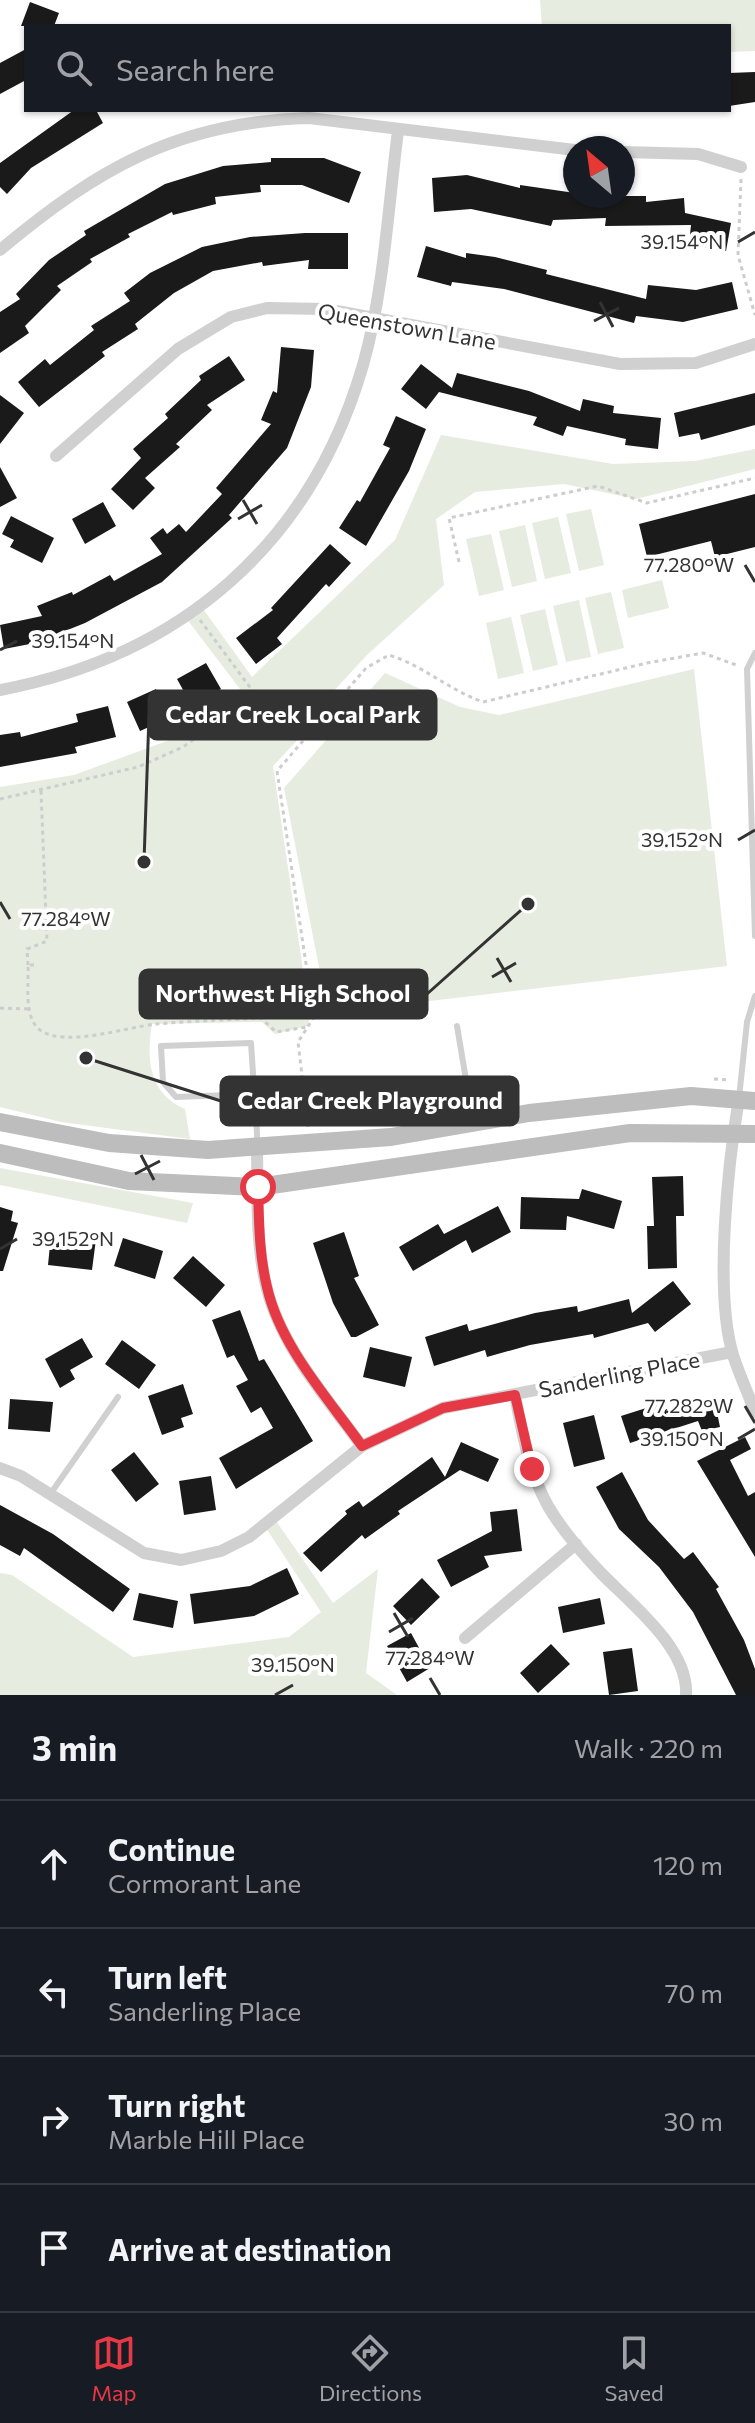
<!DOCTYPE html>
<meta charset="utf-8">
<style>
body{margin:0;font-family:Commissioner,sans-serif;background:#20242c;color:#f1f3f6}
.compass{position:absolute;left:563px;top:136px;width:72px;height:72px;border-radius:50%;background:#171b24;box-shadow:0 2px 6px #0004;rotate:331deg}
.stop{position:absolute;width:24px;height:24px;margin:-18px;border:6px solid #e63946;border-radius:50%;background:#fff}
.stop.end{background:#e63946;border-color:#fff;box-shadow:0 2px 8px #0008}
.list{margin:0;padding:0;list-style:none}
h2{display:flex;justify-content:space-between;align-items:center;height:104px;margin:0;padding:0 32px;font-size:34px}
h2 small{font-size:26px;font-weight:400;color:#9ea1a6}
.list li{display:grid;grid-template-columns:52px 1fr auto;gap:24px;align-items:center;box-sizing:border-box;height:128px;padding:0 32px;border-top:2px solid #363941}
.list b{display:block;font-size:30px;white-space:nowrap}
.list p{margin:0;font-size:26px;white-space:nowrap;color:#9ea1a6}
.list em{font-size:26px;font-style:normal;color:#9ea1a6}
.icon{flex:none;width:44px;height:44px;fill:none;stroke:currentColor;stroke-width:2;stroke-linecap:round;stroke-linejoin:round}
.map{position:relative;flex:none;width:755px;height:1695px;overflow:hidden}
.search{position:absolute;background:#171b24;box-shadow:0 2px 6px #0004;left:24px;right:24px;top:24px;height:88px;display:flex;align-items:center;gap:20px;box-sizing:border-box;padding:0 28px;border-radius:0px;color:#9ea1a6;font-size:30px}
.sheet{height:616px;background:#171b24}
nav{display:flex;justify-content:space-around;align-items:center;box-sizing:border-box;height:112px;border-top:2px solid #363941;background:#171b24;font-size:22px;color:#9ea1a6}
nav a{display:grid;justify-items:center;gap:4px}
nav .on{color:#e63946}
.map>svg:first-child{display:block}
.green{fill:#e6ecdf}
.building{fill:#1a1a1a}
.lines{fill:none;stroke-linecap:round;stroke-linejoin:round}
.path{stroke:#cdcdcd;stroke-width:3;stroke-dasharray:4 4;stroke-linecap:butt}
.lane{stroke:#d0d0d0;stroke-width:6}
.street{stroke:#d0d0d0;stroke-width:12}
.secondary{stroke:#bdbdbd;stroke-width:18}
.route{stroke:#e63946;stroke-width:10}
.ticks{fill:none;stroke:#333;stroke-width:3}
.labels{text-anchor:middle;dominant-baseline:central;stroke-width:8;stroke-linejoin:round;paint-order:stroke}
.street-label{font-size:22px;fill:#333;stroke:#fff}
.ticks-label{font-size:20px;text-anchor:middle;fill:#333;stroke:#fff;stroke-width:8;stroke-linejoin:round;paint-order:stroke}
.leader{fill:none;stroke:#333;stroke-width:3}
.callout-dot{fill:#333;stroke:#fff;stroke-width:3}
.callout{fill:#333;stroke:#333;stroke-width:3}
.callout-label{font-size:24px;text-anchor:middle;font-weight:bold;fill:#fff}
</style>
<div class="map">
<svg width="755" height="1695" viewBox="0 0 755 1695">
<rect width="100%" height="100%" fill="#fff"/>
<path class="green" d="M540,0H755V51L729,52V26H542Z
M441,435L613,464L695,461L755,449V469L636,499L564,484L475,492L436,519L444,585L367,655L330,695L335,700L273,766L310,1018L307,1026L275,1034L262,1022L152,1024C146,1060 149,1094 185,1109L190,1139L61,1122L0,1107V787L74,775L197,730L240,689L186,618L201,606L252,677L395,540Z
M591,509L604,565L579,571L566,514Z
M558,517L571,573L545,579L532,523Z
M525,525L537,581L512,587L499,531Z
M491,534L504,590L479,596L466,539Z
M662,580L669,608L628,618L622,590Z
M611,592L624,648L598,654L585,598Z
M579,600L591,657L566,662L553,606Z
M545,609L558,665L533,671L520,615Z
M511,617L524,673L498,679L486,623Z
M694,669L727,966L328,1013L284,788L385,673L460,707L499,715Z
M0,1168L193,1203L187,1223L0,1185Z
M274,1518L333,1603L378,1569L366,1673L397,1695H0V1573L12,1575L133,1657L289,1637L321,1612L264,1525Z"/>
<path class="building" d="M30,2L59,13L54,26H21Z
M26,49V80L0,94V63Z
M755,72V102L729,106V73Z
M74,110H96L103,123L31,168L7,194L0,187V163Z
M271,158H324L361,172L349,203L302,185H260L261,192L215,197L216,204L173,215L172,212L128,234L130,237L90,259L92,262L57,286L61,290L25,326L29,333L0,353V312L20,299L16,294L49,260L86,235L84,231L165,184L223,166L271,162Z
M467,175L520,188V185L575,193V196H646V202L684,198L685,213L731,223L726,251L689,244L691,225L605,226L606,218L553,220L551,226L471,209L434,212L432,178Z
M305,233H348V269H308L309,260L263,266L262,262L213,271L174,293L135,324L138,329L102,352L105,356L39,407L18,382L45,359L50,365L94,330L91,326L130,301L124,293L150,273L202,247L250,237Z
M426,246L466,258V253L495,257L547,270L546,274L646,299L648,285L696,290L732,282L738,309L683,322L636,316L634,323L504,289L452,282L451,286L417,277Z
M281,347L314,350L311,387L287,448L229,515L232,518L162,582L85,623L35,643L4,649L0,625L42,616L37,606L72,592L73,595L110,575L114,581L162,554L150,538L163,528L167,534L179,524L186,532L222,494L216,488L271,424L261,420L273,391L277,393Z
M229,356L245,380L207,405L212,410L176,444L180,447L145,478L155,488L133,510L111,489L141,458L133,449L168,418L165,414L201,380L199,376Z
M421,364L452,388L457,373L529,391L580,411L583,399L614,406L613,413L661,418L658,449L625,445L626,439L567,426L563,436L533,425L537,417L439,392L426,409L401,389Z
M755,393V425L701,440L699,433L679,437L674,413Z
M0,395L24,413L0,444Z
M396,416L426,429L409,471L366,546L339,528L357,500L360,502L390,448L383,445Z
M0,467L17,498L0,507Z
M755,494V547L715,557L711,541L647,557L639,524Z
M103,502L116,526L85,544L72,519Z
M11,516L54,538L42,563L10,547L14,540L2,534Z
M330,544L351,563L329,587L326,584L277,638L282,644L256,664L236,638L273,610L271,608Z
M206,663L221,689L192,706L177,679Z
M156,689L169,718L140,731L127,702Z
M108,706L116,737L75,747L77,753L0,767V735L20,732L21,737L78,722L76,714Z
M683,1176L684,1216H676L677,1268L648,1269L647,1226H654L652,1177Z
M582,1189L622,1201L614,1229L567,1216L566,1230L520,1229L521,1197L579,1199Z
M498,1206L511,1232L472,1253L466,1240L413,1271L399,1247L438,1224L444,1234Z
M0,1207L13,1211L11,1221L18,1223L3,1271H0Z
M344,1232L359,1276L354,1278L379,1325L356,1337H351L333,1303L313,1243Z
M51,1235L96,1239L92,1270L48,1265Z
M123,1238L163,1251L155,1279L114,1266Z
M193,1256L225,1285L206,1307L173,1278Z
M673,1281L691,1304L655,1332L648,1323L594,1338L593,1334L530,1345L487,1357L485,1350L434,1366L425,1337L467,1324L469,1331L535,1313L577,1306L578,1312L629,1299L632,1313Z
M240,1310L259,1361L264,1359L313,1441L236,1489L219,1458L273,1428L261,1407L251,1413L236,1386L248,1380L234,1355L227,1358L212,1320Z
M82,1338L93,1357L70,1370L75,1379L60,1388L45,1359Z
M122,1340L156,1365L139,1389L105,1364Z
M370,1347L412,1357L405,1387L363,1377Z
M183,1384L193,1414L181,1418L184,1427L162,1435L148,1396Z
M714,1398L720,1427L702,1431L698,1421L630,1443L621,1416L662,1403L664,1409Z
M10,1399L53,1402L50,1432L8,1429Z
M594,1415L605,1459L574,1467L563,1423Z
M745,1437L751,1449L730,1460L748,1496L755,1492V1557L697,1461Z
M461,1442L499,1459L488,1482L460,1470L398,1511L400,1514L365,1539L362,1535L321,1572L303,1553L347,1514L345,1511L359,1501L363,1507L432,1457L445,1477Z
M134,1452L159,1484L136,1502L111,1470Z
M622,1472L648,1520L684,1559L693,1552L719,1587L716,1589L744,1640L755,1669V1695H736L693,1612L659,1567L619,1529L596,1487Z
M211,1476L216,1510L184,1515L179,1481Z
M0,1505L53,1534L130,1589L113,1612L24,1548L20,1556L0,1545Z
M517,1509L522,1551L484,1556L489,1567L451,1587L437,1560L492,1531L490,1512Z
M287,1568L299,1594L254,1616L194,1624L190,1594L250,1586Z
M422,1578L440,1597L411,1625L393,1606Z
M139,1593L178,1601L173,1628L133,1620Z
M600,1598L605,1624L563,1633L558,1607Z
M411,1633L430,1668L407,1682L387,1646Z
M551,1644L570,1664L538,1693L520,1673Z
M632,1648L638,1691L609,1695L603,1652Z"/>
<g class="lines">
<path class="path" d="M741,179L738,255L755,315
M459,562L449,518L598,486L647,503L755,478
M200,620L252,690L269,702L292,703L316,727
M0,799L138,767L183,747L258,694
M28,965L27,949L47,941L41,791
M34,965H28C29,983 23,1017 40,1030C65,1048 127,1027 156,1024C191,1021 226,1020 261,1018L276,1032L307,1027
M0,1008L30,1009
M714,1079L730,1080
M308,1127L298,1042L314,1017L277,771L366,668L389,655C424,666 449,690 483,702L647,663L703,653L739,666"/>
<path class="lane" d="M755,653L747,669L755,936
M457,1026L473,1121
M254,1094L176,1097L163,1082L161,1046L251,1043L257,1133V1146
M739,1098L747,1022L755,996
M51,1493L118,1397"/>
<path class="street" d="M623,152L698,154L741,167
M0,250C98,168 178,122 309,118L575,150
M56,456L178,349L231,317L267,308L326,309L620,364L696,363L755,344
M0,690C181,656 311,544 363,365C384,291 388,208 398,131
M739,1098C728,1164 714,1291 733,1355C739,1374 748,1393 755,1412
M257,1147C258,1194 255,1243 267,1289C282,1348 327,1398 362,1446
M515,1395C522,1432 529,1472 548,1506C562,1530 582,1553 601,1573C630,1603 689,1648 686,1695
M0,1468L21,1476L144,1553L181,1560L221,1551L249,1537L362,1446L443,1408L732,1352
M465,1638L576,1544"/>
<path class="secondary" d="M0,1122L109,1143L208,1150L391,1137L529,1113L691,1096L755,1101
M0,1153L129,1181L258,1187L630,1133L755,1134"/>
</g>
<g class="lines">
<path class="route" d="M258,1187C259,1221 259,1254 267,1287C280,1346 328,1398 362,1446L443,1408L515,1395L532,1469"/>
</g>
<path class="ticks" d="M738,242L755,232M600,302L613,327M594,321L619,308M243,500L257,524M238,519L262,505M745,565L755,582M0,650L17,641M738,840L755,830M0,902L10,919M497,958L511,982M492,977L516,963M141,1155L154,1180M135,1174L160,1161M0,1249L17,1239M745,1406L755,1423M738,1439L755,1429M394,1613L408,1637M389,1632L413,1618M430,1678L440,1695M275,1695L293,1685"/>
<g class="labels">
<g class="street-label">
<text transform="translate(407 326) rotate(10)">Queenstown Lane</text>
<text transform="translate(619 1374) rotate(-11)">Sanderling Place</text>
</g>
</g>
<g class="ticks-label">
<text x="682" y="249">39.154°N</text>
<text x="689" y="572">77.280°W</text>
<text x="73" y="648">39.154°N</text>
<text x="682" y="847">39.152°N</text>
<text x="66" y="926">77.284°W</text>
<text x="73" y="1246">39.152°N</text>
<text x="689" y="1413">77.282°W</text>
<text x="682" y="1446">39.150°N</text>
<text x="430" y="1665">77.284°W</text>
<text x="293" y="1672">39.150°N</text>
</g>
<path class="leader" d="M144 862L149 715M528 904L427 994M86 1058L221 1101"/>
<g class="callout-dot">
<circle cx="144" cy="862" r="8"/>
<circle cx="528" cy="904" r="8"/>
<circle cx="86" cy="1058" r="8"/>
</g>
<g class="callout">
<rect x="149" y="691" width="287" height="48" rx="8"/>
<rect x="140" y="970" width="287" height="48" rx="8"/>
<rect x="221" y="1077" width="297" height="48" rx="8"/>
</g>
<g class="callout-label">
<text x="293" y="723">Cedar Creek Local Park</text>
<text x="283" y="1002">Northwest High School</text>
<text x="370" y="1109">Cedar Creek Playground</text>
</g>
</svg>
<svg class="compass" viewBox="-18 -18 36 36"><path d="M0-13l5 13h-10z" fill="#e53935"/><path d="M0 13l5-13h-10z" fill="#9ea1a6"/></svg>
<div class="stop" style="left:258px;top:1187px"></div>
<div class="stop end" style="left:532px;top:1469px"></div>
<div class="search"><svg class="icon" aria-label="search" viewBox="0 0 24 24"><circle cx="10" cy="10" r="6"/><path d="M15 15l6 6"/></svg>Search here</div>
</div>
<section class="sheet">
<h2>3 min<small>Walk · 220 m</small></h2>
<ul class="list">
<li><svg class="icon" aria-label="ahead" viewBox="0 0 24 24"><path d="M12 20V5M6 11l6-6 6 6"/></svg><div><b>Continue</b><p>Cormorant Lane</p></div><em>120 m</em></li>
<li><svg class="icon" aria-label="left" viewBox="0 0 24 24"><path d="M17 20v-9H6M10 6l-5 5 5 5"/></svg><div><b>Turn left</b><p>Sanderling Place</p></div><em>70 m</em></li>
<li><svg class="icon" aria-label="right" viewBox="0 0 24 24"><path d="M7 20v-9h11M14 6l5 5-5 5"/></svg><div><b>Turn right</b><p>Marble Hill Place</p></div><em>30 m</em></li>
<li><svg class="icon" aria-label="arrive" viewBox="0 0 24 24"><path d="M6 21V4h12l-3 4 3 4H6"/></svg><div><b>Arrive at destination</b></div></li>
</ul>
</section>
<nav>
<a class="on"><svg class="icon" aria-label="map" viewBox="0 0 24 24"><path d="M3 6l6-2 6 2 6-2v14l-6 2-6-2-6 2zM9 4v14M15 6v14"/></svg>Map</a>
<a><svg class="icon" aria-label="directions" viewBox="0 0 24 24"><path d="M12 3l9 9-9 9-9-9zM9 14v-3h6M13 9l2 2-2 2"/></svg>Directions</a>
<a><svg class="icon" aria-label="saved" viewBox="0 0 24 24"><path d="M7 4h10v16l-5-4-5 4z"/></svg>Saved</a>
</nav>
